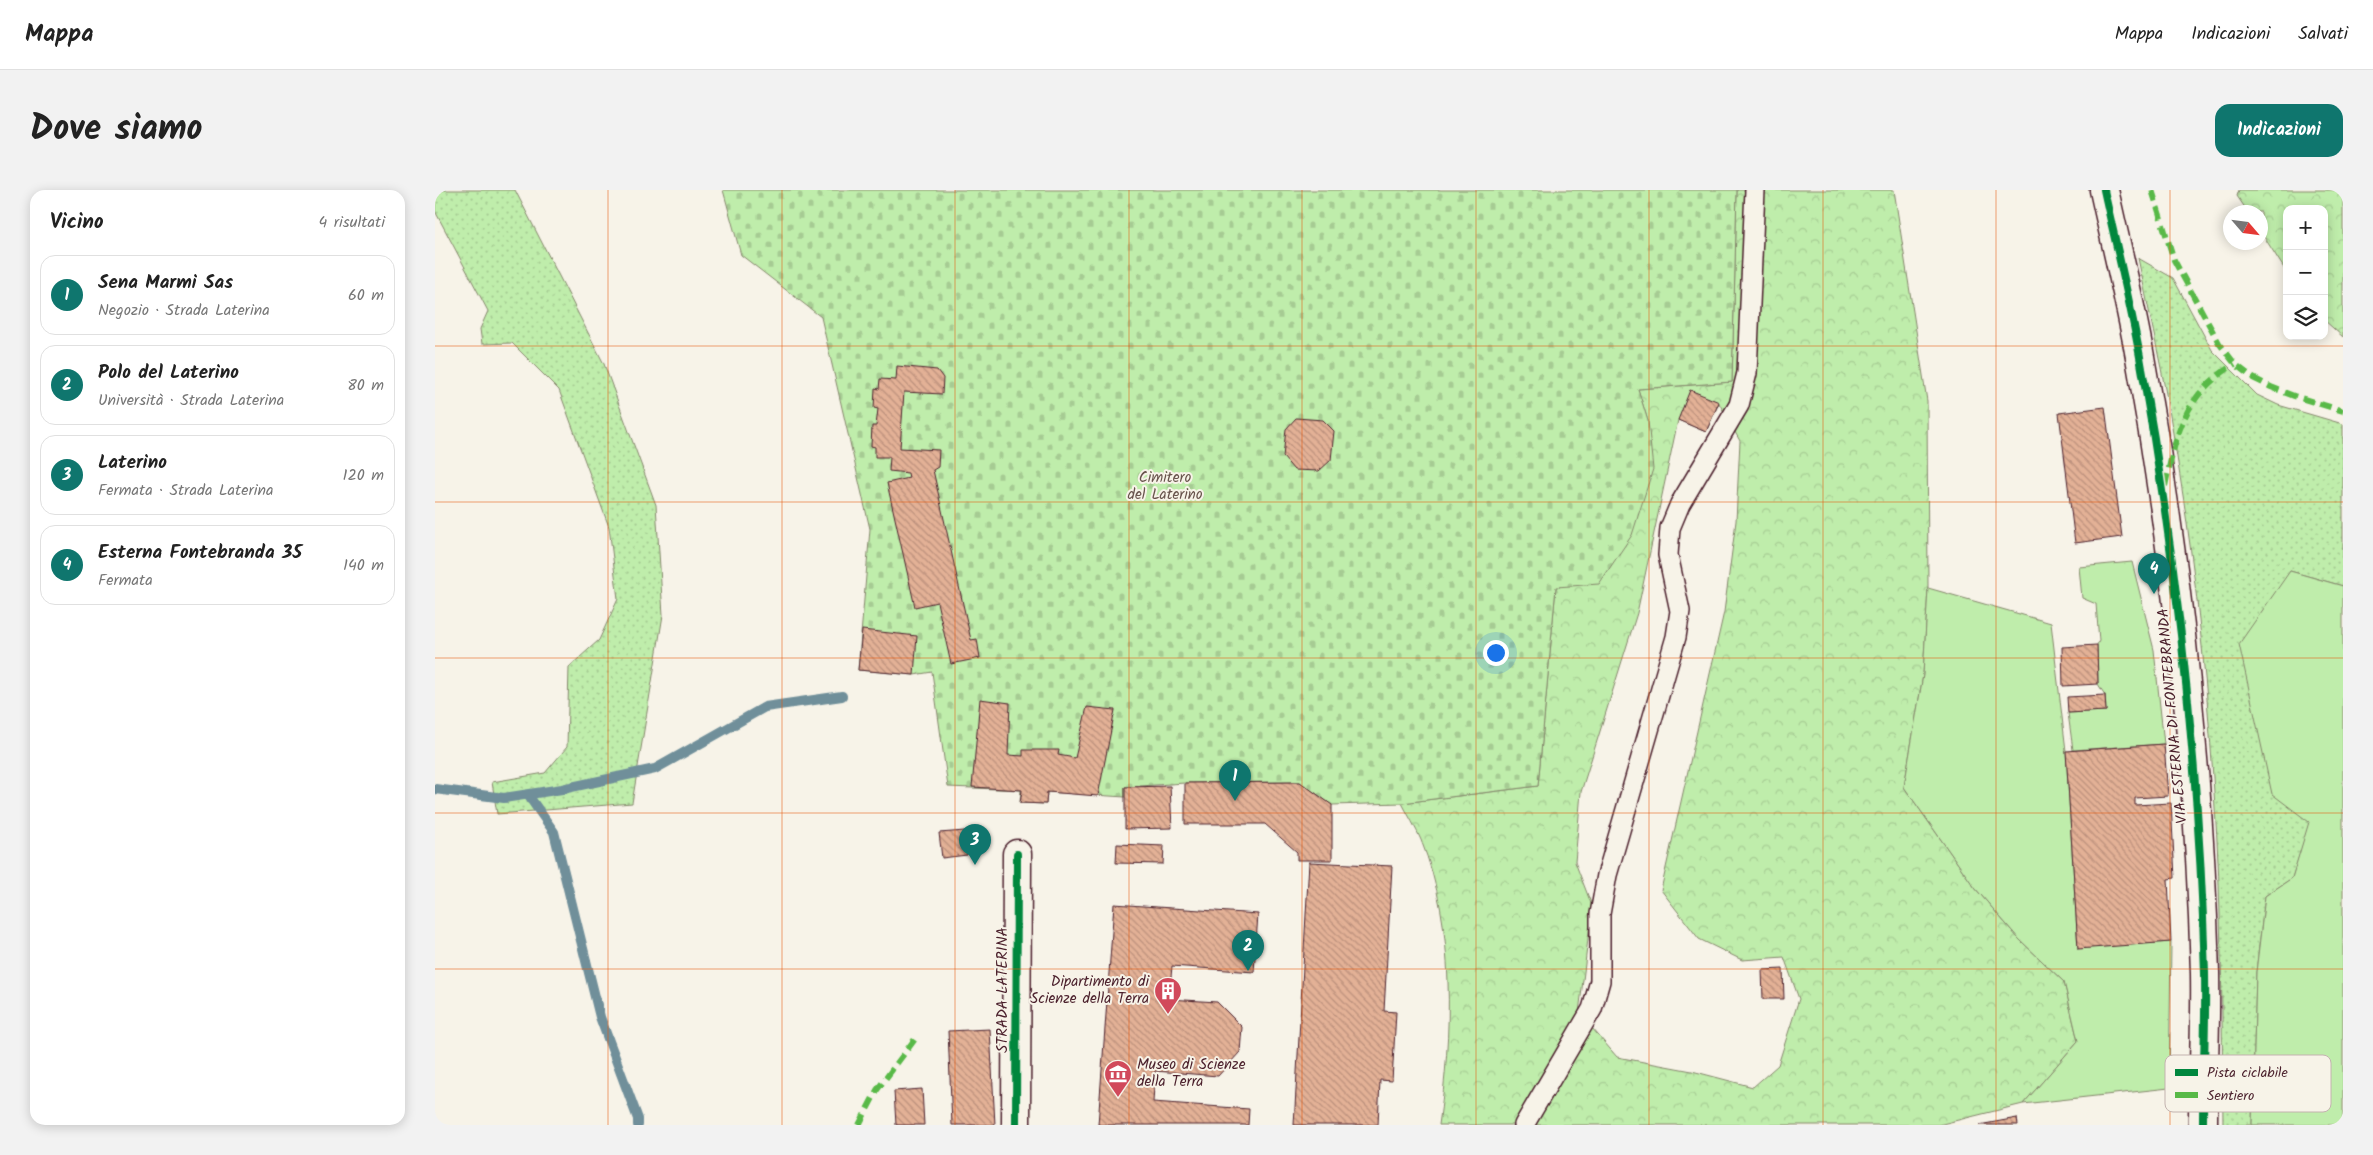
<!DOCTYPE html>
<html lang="it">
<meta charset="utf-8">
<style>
body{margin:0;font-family:Kalam,sans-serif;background:#f2f2f2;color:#222}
.controls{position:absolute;right:15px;top:15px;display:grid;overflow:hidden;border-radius:10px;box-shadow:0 2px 12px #0003}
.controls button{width:45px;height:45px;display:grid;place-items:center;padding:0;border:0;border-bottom:1px solid #e0e0e0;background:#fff;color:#222;font:25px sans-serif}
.compass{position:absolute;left:1788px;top:15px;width:45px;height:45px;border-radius:50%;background:#fff;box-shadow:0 2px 12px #0003;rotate:118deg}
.you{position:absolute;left:1060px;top:462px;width:18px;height:18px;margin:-12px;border:4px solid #fff;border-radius:50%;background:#1a73e8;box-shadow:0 0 0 8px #1a73e833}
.badge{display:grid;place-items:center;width:32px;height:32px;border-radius:50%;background:#0f766e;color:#fff;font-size:16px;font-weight:700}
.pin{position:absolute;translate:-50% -41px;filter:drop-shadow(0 1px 2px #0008)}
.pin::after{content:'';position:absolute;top:26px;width:18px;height:15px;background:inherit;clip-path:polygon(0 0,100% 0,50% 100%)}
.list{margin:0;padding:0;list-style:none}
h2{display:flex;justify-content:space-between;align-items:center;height:65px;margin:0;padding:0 20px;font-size:21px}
h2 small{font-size:16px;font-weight:400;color:#767676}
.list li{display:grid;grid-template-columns:32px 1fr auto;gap:15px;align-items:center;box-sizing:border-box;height:80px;margin:0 10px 10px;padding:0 10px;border:1px solid #e0e0e0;border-radius:15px}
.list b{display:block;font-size:19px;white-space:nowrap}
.list p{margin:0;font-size:16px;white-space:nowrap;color:#767676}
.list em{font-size:16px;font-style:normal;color:#767676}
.icon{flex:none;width:28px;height:28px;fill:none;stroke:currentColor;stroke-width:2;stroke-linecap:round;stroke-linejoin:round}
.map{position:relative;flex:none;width:1908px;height:935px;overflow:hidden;border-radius:15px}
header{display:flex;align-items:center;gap:30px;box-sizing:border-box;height:70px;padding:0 25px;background:#fff;border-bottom:1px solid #e0e0e0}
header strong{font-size:24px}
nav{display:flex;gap:28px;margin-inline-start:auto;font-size:18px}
.intro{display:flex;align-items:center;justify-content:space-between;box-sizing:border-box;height:120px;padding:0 30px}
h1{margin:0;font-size:35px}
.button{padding:12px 22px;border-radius:15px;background:#0f766e;color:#fff;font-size:18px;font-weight:700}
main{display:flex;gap:30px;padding:0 30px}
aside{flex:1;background:#fff;border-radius:15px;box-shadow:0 2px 12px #0003}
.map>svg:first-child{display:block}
.grass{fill:url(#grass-dots);stroke:#84866b}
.forest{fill:url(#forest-crowns);stroke:#84866b;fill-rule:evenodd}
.cemetery{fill:url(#cemetery-stones);stroke:#84866b}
.green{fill:#bfedab;stroke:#84866b}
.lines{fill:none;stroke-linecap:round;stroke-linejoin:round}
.stream{stroke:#708f9a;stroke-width:10}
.building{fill:url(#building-back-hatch);stroke:#4a1f2b}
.service-casing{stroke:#4a1f2b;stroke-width:22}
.minor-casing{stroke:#4a1f2b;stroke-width:31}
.service{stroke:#f7f3e8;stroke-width:19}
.minor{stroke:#f7f3e8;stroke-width:28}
.quiet{stroke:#58b947;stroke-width:6;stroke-dasharray:12 6;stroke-linecap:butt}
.cycleway-casing{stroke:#f7f3e8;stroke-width:11}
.cycleway{stroke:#00873e;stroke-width:8}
.grid{fill:none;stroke:#e8590c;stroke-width:1;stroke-opacity:0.55}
.labels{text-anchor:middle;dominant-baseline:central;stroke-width:4;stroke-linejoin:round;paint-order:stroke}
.park-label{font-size:15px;fill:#67524b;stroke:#f7f3e8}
.street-label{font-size:15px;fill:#4a1f2b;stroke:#f7f3e8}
.poi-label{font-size:15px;fill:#4a1f2b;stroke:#f7f3e8;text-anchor:end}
.key{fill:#f7f3e8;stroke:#c3b3af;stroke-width:1}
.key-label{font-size:14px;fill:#4a1f2b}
</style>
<header>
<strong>Mappa</strong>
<nav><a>Mappa</a><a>Indicazioni</a><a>Salvati</a></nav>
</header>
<div class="intro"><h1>Dove siamo</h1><a class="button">Indicazioni</a></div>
<main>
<aside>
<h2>Vicino<small>4 risultati</small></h2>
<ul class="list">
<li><span class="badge">1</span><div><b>Sena Marmi Sas</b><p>Negozio · Strada Laterina</p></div><em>60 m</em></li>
<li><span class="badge">2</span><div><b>Polo del Laterino</b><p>Università · Strada Laterina</p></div><em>80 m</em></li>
<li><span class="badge">3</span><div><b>Laterino</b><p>Fermata · Strada Laterina</p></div><em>120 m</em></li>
<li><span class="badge">4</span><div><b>Esterna Fontebranda 35</b><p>Fermata</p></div><em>140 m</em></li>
</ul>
</aside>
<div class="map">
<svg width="1908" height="935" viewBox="0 0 1908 935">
<defs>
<pattern id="grass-dots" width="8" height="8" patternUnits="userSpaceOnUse" patternTransform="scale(1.25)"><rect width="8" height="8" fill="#bfedab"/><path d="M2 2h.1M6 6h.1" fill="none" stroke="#a6cb93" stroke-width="1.8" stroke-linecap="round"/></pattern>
<pattern id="forest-crowns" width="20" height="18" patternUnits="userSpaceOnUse" patternTransform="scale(1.25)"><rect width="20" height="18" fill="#bfedab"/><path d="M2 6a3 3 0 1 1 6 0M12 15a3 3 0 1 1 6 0" fill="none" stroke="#a6cb93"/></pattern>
<pattern id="cemetery-stones" width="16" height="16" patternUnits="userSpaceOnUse" patternTransform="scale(1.25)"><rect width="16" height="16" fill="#bfedab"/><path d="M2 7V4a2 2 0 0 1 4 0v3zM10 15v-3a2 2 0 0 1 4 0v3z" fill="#a6cb93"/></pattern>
<pattern id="building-back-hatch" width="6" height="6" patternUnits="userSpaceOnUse" patternTransform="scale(1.25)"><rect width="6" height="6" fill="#e3b196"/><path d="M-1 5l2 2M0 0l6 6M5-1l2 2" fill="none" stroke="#ba8f7b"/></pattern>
</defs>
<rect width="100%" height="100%" fill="#f7f3e8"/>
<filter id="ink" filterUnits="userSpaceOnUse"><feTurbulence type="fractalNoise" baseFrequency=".02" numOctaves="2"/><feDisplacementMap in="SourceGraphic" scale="10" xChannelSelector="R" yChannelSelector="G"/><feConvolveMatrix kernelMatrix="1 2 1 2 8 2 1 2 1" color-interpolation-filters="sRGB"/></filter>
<g filter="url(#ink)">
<path class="grass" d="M0,0H80L169,174L221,315L228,425L197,613L62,624L57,592L110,583L132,557L134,477L164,450L183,409L174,337L124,200L77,153L47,154L45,139L53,121L0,21Z
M1703,68L1738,88L1777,160L1822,205L1843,215L1908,234V396L1855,381L1837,603L1875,632L1857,688L1830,706L1821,782L1817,935H1788C1787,824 1787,713 1779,602C1771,473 1756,342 1733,214C1724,166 1713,117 1703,68Z"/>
<path class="forest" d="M1302,0H1459L1492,211L1493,398L1488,485L1469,597L1540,698L1584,749L1629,792L1643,851L1588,914L1503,935H1004C1017,845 1021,736 986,650C981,638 973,625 967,613L1103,596L1121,397L1213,231L1203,199L1297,192ZM1284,213L1305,251L1301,331L1289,422L1226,700L1264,749L1307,770L1349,767L1364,809L1343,875L1318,897L1257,881L1182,867L1144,823L1157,716L1140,672L1146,602L1202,423L1243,230L1271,242Z
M1804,0H1908V147L1889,130V19H1852V83L1826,42V22H1813L1802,6Z"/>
<path class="cemetery" d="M288,0H1302L1297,192L1203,199L1213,231L1218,279L1197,345L1164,394L1121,397L1103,596L967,613L897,615L865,592L750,593L690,597V607L612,602L611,614L585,613L586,600L513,597L497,482L479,485L423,480L435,339L386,127L306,65Z"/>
<path class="green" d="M1697,372L1719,460L1729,554L1638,560L1633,523L1671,521L1670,505L1663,494L1662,455L1664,451L1661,414L1647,408L1644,377Z
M1855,381L1908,396V935H1817L1821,782L1830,706L1857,688L1874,632L1837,604L1804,454Z
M1493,398L1616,433L1631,561L1643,758L1736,752L1734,898L1588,914L1643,851L1629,792L1584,749L1540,698L1469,597L1488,485Z"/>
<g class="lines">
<path class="stream" d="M0,599L69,608L127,599L220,579L330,517L407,506
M93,605L119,642L165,827L203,929V935"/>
</g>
<path class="building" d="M462,176L502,180L508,188L507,204L469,202L465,258L504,260L503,277L498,280L536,450L542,449L545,468L516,474L502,412L480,417L452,293L474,288L473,283L454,281L455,267H440V257L436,256L437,236H441L443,219L439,218L440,198L444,199L445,189L461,190Z
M1255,200L1284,212L1271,242L1243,230Z
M1670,217L1687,347L1640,353L1624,223Z
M861,228L888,230L899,241L896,270L884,281L859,280L848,267L851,239Z
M427,440L482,446L479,485L423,480Z
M1662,455L1663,494L1628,496L1627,457Z
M1670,505L1671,521L1633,523L1632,507Z
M545,509L575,513L573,565L588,566V560H624L623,565L640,568L652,517L680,520L663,606L612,602L611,614L585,613L587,600L537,597Z
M1729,554L1733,606L1700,608V615L1736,613L1740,688L1733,689L1736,752L1643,759L1631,561Z
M865,592L897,615V670H862V662L830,634H750V593Z
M735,596L737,638L690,639V597Z
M530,641L532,665L507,668L504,643Z
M682,654L729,656L728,674L681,673Z
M874,672L957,676L949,821L961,822L957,891L945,890L943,935H859Z
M679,714L823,724L819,782L737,776L734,809L782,812L807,837L805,862L783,886L720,881L718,912L814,919L813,935H663Z
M1348,779L1349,809H1328L1327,780Z
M555,839L560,935H517L513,841Z
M487,899L489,935H461L459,901Z
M1582,928L1583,935H1544Z"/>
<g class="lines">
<defs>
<path id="service" d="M1089,935L1157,819L1165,791V724L1172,685L1241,447L1245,421L1233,365L1235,338L1245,314L1304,215L1312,183L1320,0"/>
<path id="minor" d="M1669,0C1681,55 1695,111 1705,167C1742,370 1764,577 1770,783C1771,834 1768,885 1768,935
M581,935L582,664"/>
</defs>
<use href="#service" class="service-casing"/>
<use href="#minor" class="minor-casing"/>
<use href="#service" class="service"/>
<use href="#minor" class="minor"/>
<path class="quiet" d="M1717,0L1739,70L1784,153L1800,174L1818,188L1836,197L1859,206L1908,221
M1730,296C1742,241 1749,205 1800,174
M424,935L442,900L483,845"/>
<defs>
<path id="cycleway" d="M1669,0C1681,55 1695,111 1705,167C1742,370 1764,577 1770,783C1771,834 1768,885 1768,935
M581,935L582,664"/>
</defs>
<use href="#cycleway" class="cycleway-casing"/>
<use href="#cycleway" class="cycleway"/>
</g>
</g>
<path class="grid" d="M173,0V935M347,0V935M520,0V935M694,0V935M867,0V935M1041,0V935M1214,0V935M1388,0V935M1561,0V935M1735,0V935M0,156H1908M0,312H1908M0,468H1908M0,623H1908M0,779H1908"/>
<defs>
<symbol id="building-pin" viewBox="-11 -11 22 30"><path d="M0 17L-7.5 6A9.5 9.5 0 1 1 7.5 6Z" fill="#d1495b" stroke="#f7f3e8"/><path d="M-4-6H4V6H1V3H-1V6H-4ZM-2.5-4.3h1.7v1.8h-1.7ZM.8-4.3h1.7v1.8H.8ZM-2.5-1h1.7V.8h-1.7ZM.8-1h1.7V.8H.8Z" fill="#fff"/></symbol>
<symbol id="museum-pin" viewBox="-11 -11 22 30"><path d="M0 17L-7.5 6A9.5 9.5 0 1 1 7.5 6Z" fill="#d1495b" stroke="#f7f3e8"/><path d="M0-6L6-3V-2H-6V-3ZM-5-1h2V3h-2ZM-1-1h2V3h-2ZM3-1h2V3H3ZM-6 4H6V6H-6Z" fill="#fff"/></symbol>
</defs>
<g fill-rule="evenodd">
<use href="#building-pin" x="717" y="785" width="32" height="43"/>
<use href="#museum-pin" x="667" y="868" width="32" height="43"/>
</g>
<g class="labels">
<g class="park-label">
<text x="730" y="288">Cimitero<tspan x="730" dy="17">del Laterino</tspan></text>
</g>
<g class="street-label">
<text transform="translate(1738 526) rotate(-95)">VIA ESTERNA DI FONTEBRANDA</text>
<text transform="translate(568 800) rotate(-90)">STRADA LATERINA</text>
</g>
<g class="poi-label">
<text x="714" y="792">Dipartimento di<tspan x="714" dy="17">Scienze della Terra</tspan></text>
<text x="702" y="875" text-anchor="start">Museo di Scienze<tspan x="702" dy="17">della Terra</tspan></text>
</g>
</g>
<rect x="1730" y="865" width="166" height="57" rx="8" class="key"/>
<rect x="1740" y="879" width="23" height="7" fill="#00873e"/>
<rect x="1740" y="902" width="23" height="6" fill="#58b947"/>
<g class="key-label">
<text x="1772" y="887">Pista ciclabile</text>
<text x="1772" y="910">Sentiero</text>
</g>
</svg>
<div class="controls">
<button>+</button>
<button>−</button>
<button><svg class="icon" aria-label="layers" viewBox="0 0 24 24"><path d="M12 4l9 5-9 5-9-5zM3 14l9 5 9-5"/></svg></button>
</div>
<svg class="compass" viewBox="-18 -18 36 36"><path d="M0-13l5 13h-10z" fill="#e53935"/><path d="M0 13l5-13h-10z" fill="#767676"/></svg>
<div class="you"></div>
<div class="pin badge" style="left:800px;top:611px">1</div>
<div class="pin badge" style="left:813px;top:781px">2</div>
<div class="pin badge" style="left:540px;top:675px">3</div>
<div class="pin badge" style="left:1719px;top:404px">4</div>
</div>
</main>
